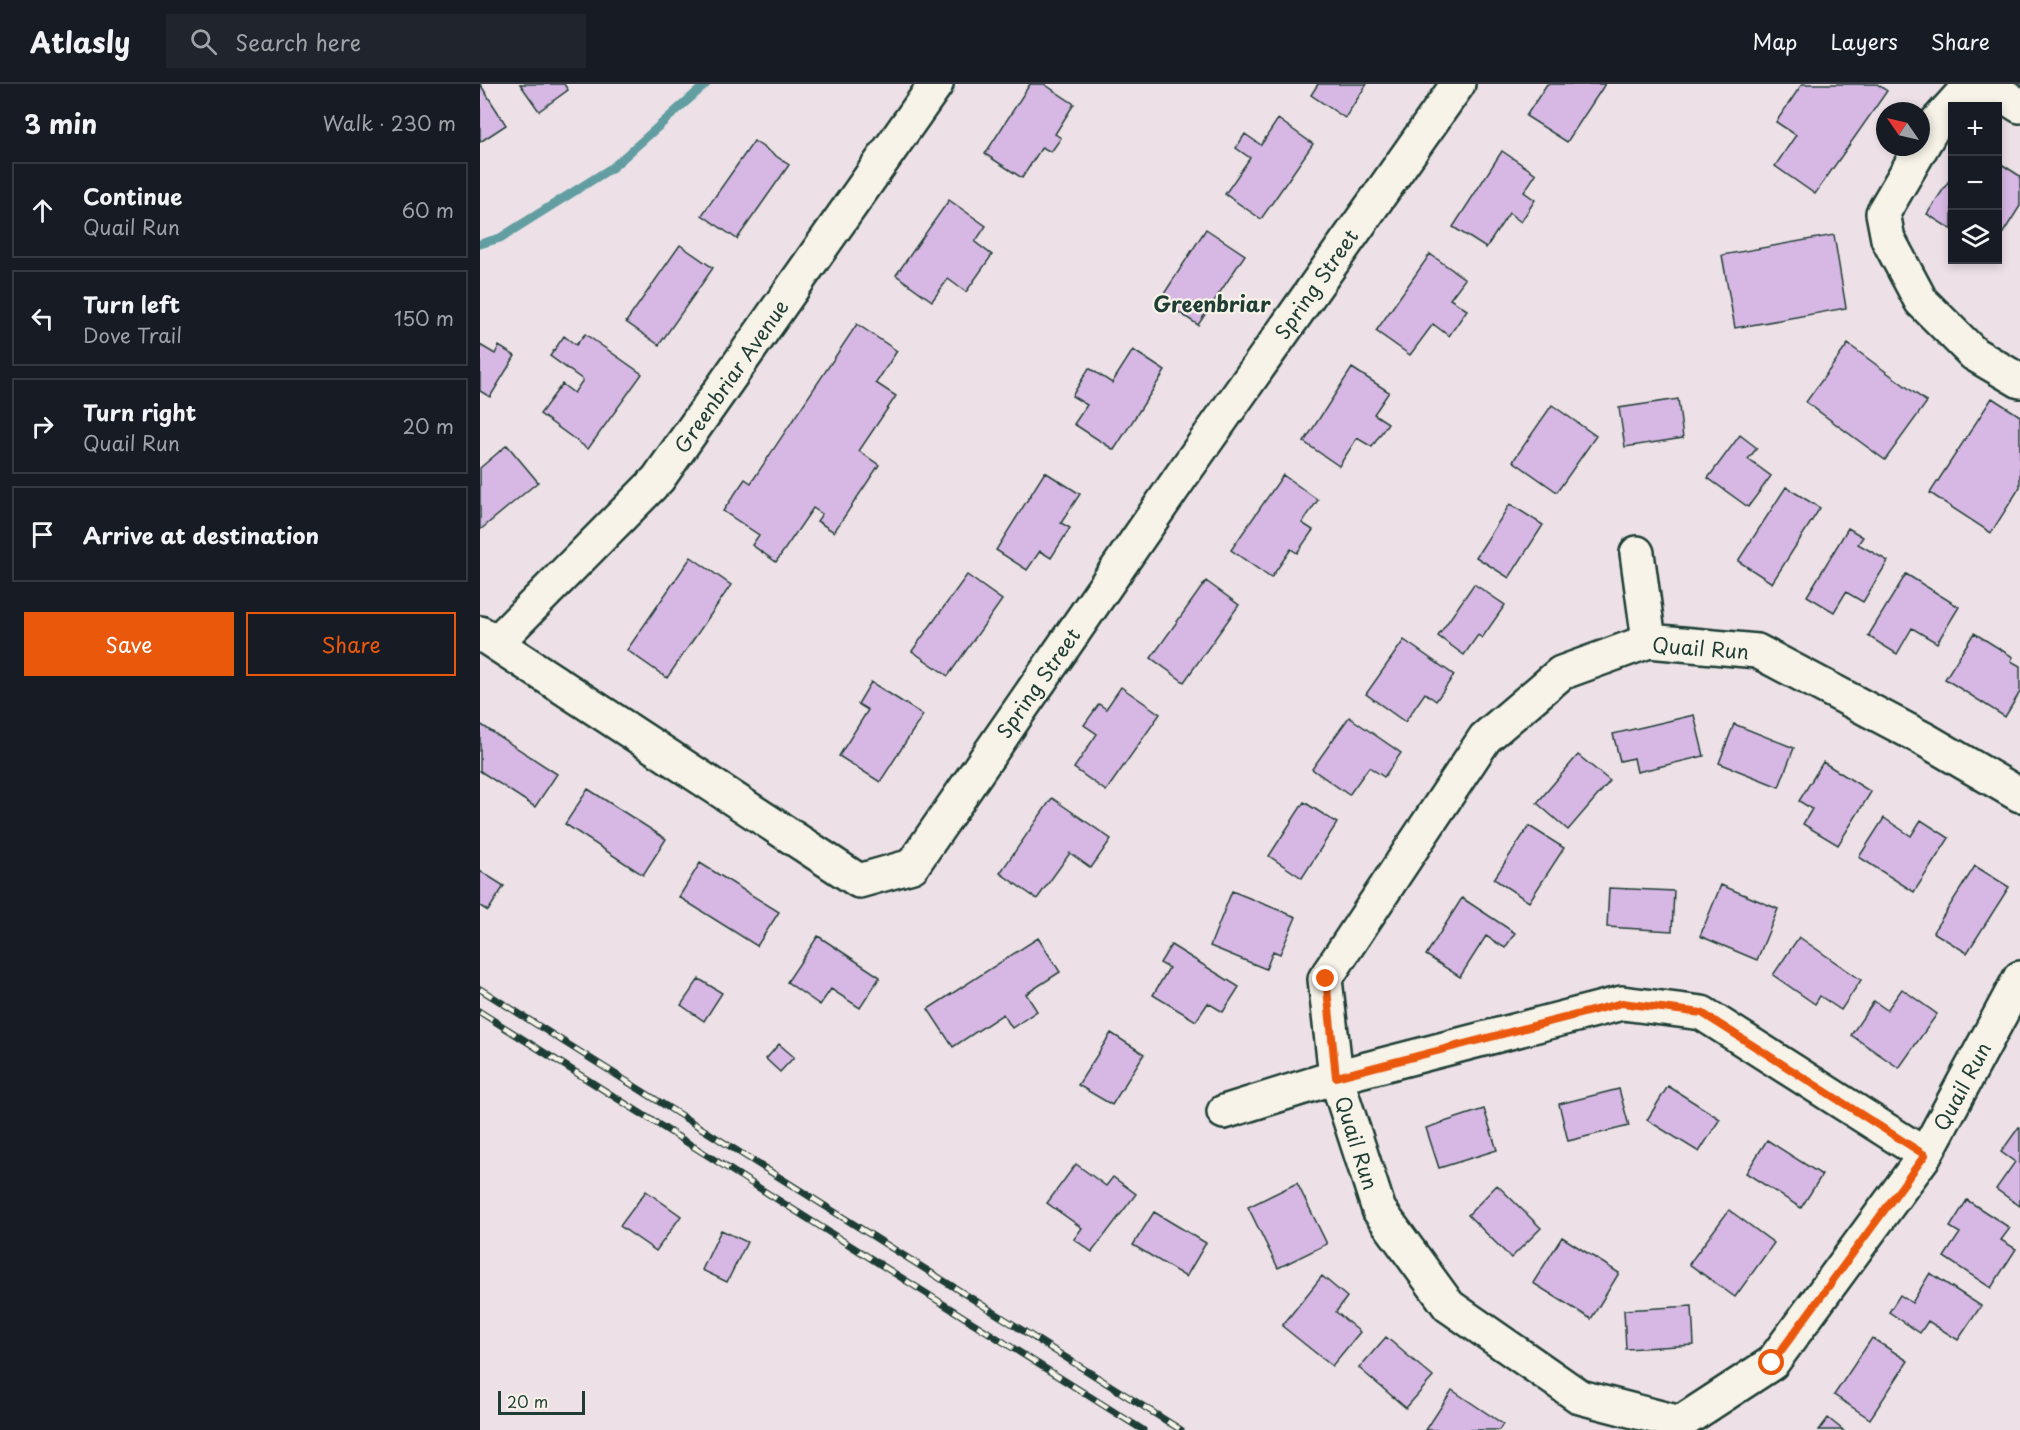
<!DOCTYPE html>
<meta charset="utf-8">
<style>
body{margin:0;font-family:"Playpen Sans",sans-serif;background:#20242c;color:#f1f3f6}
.controls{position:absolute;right:18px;top:18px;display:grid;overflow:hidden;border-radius:0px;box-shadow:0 3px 9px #0003}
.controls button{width:54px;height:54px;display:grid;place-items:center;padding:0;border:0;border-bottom:2px solid #363941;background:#171b24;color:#f1f3f6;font:30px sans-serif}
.compass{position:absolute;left:1396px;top:18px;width:54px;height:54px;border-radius:50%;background:#171b24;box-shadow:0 3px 9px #0003;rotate:304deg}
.scale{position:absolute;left:18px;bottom:15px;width:87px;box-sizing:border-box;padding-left:6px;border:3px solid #1f3d34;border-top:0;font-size:16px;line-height:21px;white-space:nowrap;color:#1f3d34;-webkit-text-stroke:4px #f7f3e8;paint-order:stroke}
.stop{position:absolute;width:18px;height:18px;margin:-14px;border:4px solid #ea580c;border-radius:50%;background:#fff}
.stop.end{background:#ea580c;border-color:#fff;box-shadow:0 2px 6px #0008}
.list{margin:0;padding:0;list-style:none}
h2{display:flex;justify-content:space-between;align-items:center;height:78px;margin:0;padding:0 24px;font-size:26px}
h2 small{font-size:20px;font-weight:400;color:#9ea1a6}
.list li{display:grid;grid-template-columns:39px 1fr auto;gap:18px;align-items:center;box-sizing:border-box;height:96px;margin:0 12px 12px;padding:0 12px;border:2px solid #363941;border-radius:0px}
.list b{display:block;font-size:22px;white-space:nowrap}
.list p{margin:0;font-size:20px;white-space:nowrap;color:#9ea1a6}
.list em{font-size:20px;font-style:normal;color:#9ea1a6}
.actions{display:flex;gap:12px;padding:18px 24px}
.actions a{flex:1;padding:14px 0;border:2px solid #ea580c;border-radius:0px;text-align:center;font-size:21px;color:#ea580c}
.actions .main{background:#ea580c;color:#fff}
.icon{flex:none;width:33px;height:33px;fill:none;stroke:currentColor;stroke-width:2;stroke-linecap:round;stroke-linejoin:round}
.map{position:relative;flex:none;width:1540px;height:1346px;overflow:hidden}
header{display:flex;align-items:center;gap:36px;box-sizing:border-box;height:84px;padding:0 30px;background:#171b24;border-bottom:2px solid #363941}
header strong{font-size:28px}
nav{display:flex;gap:33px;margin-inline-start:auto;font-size:21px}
.search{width:420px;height:54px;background:#20242c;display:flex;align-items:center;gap:15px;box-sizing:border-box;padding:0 21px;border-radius:0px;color:#9ea1a6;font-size:22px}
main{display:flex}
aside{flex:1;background:#171b24}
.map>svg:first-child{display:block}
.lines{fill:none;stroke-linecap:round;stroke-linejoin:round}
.stream{stroke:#629ea1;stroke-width:9}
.building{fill:#d7b8e4;stroke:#1f3d34;stroke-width:1.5}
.minor-casing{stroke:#1f3d34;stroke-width:38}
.minor{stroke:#f7f3e8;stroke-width:33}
.rail-casing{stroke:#1f3d34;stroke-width:7}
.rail{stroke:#f7f3e8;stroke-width:4.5;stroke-dasharray:14;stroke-linecap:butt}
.route{stroke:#ea580c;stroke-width:8}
.labels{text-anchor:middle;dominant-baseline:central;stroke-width:4.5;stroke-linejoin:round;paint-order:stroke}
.street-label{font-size:20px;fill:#1f3d34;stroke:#f7f3e8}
.neighbourhood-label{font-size:21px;font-weight:bold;fill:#1f3d34;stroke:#f7f3e8}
</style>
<header>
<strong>Atlasly</strong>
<div class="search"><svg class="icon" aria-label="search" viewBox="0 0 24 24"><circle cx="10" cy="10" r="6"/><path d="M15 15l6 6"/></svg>Search here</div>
<nav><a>Map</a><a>Layers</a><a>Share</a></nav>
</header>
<main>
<aside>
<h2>3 min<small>Walk · 230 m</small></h2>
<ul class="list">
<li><svg class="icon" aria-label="ahead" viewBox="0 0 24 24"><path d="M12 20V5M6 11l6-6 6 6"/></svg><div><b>Continue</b><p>Quail Run</p></div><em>60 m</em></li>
<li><svg class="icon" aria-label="left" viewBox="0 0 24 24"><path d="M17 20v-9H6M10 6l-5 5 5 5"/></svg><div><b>Turn left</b><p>Dove Trail</p></div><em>150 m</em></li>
<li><svg class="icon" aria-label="right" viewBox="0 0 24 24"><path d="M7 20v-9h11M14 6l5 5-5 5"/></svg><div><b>Turn right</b><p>Quail Run</p></div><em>20 m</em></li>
<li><svg class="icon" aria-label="arrive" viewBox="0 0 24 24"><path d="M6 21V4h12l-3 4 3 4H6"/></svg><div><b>Arrive at destination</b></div></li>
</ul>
<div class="actions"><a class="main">Save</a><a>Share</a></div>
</aside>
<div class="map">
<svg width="1540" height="1346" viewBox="0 0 1540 1346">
<rect width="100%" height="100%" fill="#ede1e7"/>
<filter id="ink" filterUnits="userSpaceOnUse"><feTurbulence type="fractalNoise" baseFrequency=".0167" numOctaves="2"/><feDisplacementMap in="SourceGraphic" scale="12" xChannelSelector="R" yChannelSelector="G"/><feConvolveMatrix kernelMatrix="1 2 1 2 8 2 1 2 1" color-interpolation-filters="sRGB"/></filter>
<g filter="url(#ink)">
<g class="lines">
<path class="stream" d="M0,160L20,154L133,83L226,0"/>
</g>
<path class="building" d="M0,0L26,41L0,58Z
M40,0H84L88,6L59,27Z
M550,0H564L594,20L575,50L581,54L571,68L562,63L542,94L505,70Z
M838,0H887L865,34L831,11Z
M1067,0H1125L1087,58L1046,32Z
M1322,0H1397L1407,7L1335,110L1295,82L1316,51L1296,38Z
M798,35L833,60L781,135L745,110L770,74L756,64L765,50L781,61Z
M274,57L309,81L257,155L222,131Z
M1022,67L1056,90L1044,108L1055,116L1041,138L1029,129L1006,164L973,143Z
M1518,78L1540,92V122L1518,157Z
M1472,92V146L1447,130Z
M469,116L506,142L495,158L512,171L486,208L468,195L452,217L416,191Z
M726,145L765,171L718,241L680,216Z
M1354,151L1366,224L1255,244L1242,171Z
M200,161L233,184L179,261L146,238Z
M950,170L985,195L970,215L987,226L969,252L953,240L930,271L896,247Z
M377,240L417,267L396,299L416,312L379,367L399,381L354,448L337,437L342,430L333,424L296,478L272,461L279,451L243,427L265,395L271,399Z
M105,250L162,290L108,365L60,330L82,300L94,309L103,296L70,272L84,252L96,261Z
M1368,260L1447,318L1405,376L1326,318Z
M0,261L15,270L19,262L35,272L10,313L0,307Z
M653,266L685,287L634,366L594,340L607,321L592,312L609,284L632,299Z
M872,284L909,308L894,330L908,339L892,363L877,354L859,382L824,358Z
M1512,314L1540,332V403L1511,449L1450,409Z
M1198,315L1203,354L1145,363L1139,324Z
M1072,321L1116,352L1077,408L1033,377Z
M1260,351L1277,364L1268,375L1291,392L1268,423L1228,394Z
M27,361L58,398L0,446V384Z
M565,388L600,410L581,439L590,444L571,474L560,467L547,486L516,466Z
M803,391L838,416L822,439L833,446L817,469L811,465L791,494L751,466Z
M1306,403L1340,424L1292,499L1258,477Z
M1030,420L1063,441L1029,494L996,473Z
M1368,444L1383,453L1378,460L1408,477L1383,518L1366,508L1354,528L1327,512Z
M211,473L251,501L187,594L147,566Z
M1426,490L1479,523L1457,559L1432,544L1417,570L1388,552Z
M487,491L522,516L468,592L432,567Z
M726,497L759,521L704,598L671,574Z
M994,500L1025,521L1002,554L998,551L984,571L958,552Z
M1494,549L1533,573L1531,577L1540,582V608L1525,633L1465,595Z
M924,556L974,591L956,617L945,609L925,638L886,610Z
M391,598L443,631L400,698L359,672L388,626L378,620Z
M641,603L680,630L626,707L594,684L617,650L604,641L619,620L626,625Z
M1214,631L1224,672L1157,688L1154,674L1140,677L1133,650Z
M869,633L921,669L904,693L889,683L869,711L832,685Z
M0,640L77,690L55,723L0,687Z
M1254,640L1314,664L1299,703L1239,679Z
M1098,671L1130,697L1088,746L1057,719Z
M1343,678L1391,708L1358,761L1323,740L1332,725L1319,717Z
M108,705L186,755L163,791L85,740Z
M572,714L631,755L611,784L590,769L557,815L520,789Z
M824,718L857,739L822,794L789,772Z
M1404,734L1431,752L1441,736L1469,754L1434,808L1379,773Z
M1049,742L1084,764L1049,818L1014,795Z
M220,779L299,828L277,862L199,813Z
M1495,782L1529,803L1487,869L1453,848Z
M0,787L24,802L8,827L0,822Z
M1241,801L1298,825L1277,876L1220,852Z
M1129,804L1194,807L1192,847L1127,843Z
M752,807L816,833L800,870L793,867L786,885L730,862Z
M982,814L1035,849L1025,864L1006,852L980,893L946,871Z
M338,852L400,893L380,924L351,905L340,921L307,898Z
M1319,853L1381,896L1361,926L1340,912L1335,920L1293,891Z
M558,854L580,888L546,910L557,927L532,944L523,930L473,963L448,925Z
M691,861L759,903L743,928L728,919L716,937L673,911L689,884L680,879Z
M219,895L242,909L224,937L201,921Z
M1422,905L1457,930L1419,984L1371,951L1394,917L1407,926Z
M631,949L664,970L632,1021L598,1001Z
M299,960L314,973L300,988L286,975Z
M1188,1002L1240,1035L1219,1068L1167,1036Z
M1139,1005L1149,1042L1088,1057L1079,1020Z
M1004,1025L1017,1066L959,1084L946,1044Z
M1539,1043L1540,1044V1122L1516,1105L1535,1078L1521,1068Z
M1287,1056L1342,1091L1321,1124L1266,1089Z
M596,1080L626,1102L633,1093L656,1110L612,1168L594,1155L602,1144L567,1119Z
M817,1099L847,1160L798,1184L768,1123Z
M1017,1101L1061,1144L1031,1174L988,1131Z
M166,1107L201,1132L176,1167L140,1142Z
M1487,1116L1530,1144L1521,1156L1536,1165L1511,1204L1464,1173L1480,1149L1470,1143Z
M1249,1126L1294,1159L1255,1213L1209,1180Z
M674,1128L726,1159L706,1193L653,1161Z
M241,1146L267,1158L247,1198L222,1186Z
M1082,1153L1139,1189L1111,1235L1053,1199Z
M1450,1189L1501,1222L1478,1256L1448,1237L1440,1249L1409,1228L1420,1211L1432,1219Z
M842,1192L867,1213L856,1228L880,1248L852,1282L802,1242Z
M1212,1222L1214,1261L1146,1265L1144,1226Z
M906,1253L953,1293L926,1324L879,1284Z
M1392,1254L1428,1277L1390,1335L1354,1311Z
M972,1306L1023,1340L1019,1346H946Z
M1348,1334L1363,1346H1339Z"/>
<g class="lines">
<defs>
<path id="minor" d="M1540,22L1516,7L1483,9L1455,40L1403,129L1408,155L1441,217L1494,270L1540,297
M1157,469L1169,557
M0,549L379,797L432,782L702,391L978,0
M16,559L178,395L456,0
M1540,711L1444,655L1277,567L1169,557L1081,589L1005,654L845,895L856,993L899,1126L969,1222L1100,1313L1200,1339L1292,1279L1445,1071L1540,894
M744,1028L856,993L1142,919L1222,929L1445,1071"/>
</defs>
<use href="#minor" class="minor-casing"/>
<use href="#minor" class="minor"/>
<defs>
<path id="rail" d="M0,905L701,1346
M0,928L663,1346"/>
</defs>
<use href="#rail" class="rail-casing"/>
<use href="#rail" class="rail"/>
</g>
</g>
<g class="lines" filter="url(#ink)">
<path class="route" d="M846,895L856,993L1142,919L1222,929L1445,1071L1292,1279"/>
</g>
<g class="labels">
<g class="street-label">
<text transform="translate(836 200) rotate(-55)">Spring Street</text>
<text transform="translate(251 292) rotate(-55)">Greenbriar Avenue</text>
<text transform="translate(1221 564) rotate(4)">Quail Run</text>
<text transform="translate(558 599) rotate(-55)">Spring Street</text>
<text transform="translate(1482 1002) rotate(-62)">Quail Run</text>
<text transform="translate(877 1059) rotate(72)">Quail Run</text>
</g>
<g class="neighbourhood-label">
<text x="732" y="219">Greenbriar</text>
</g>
</g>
</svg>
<div class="controls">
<button>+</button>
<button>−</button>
<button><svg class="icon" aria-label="layers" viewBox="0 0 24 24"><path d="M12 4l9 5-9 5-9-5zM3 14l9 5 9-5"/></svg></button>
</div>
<svg class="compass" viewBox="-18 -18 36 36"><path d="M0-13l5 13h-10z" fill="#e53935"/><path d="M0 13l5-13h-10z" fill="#9ea1a6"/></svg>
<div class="scale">20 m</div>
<div class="stop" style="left:1292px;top:1279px"></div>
<div class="stop end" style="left:846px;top:895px"></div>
</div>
</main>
